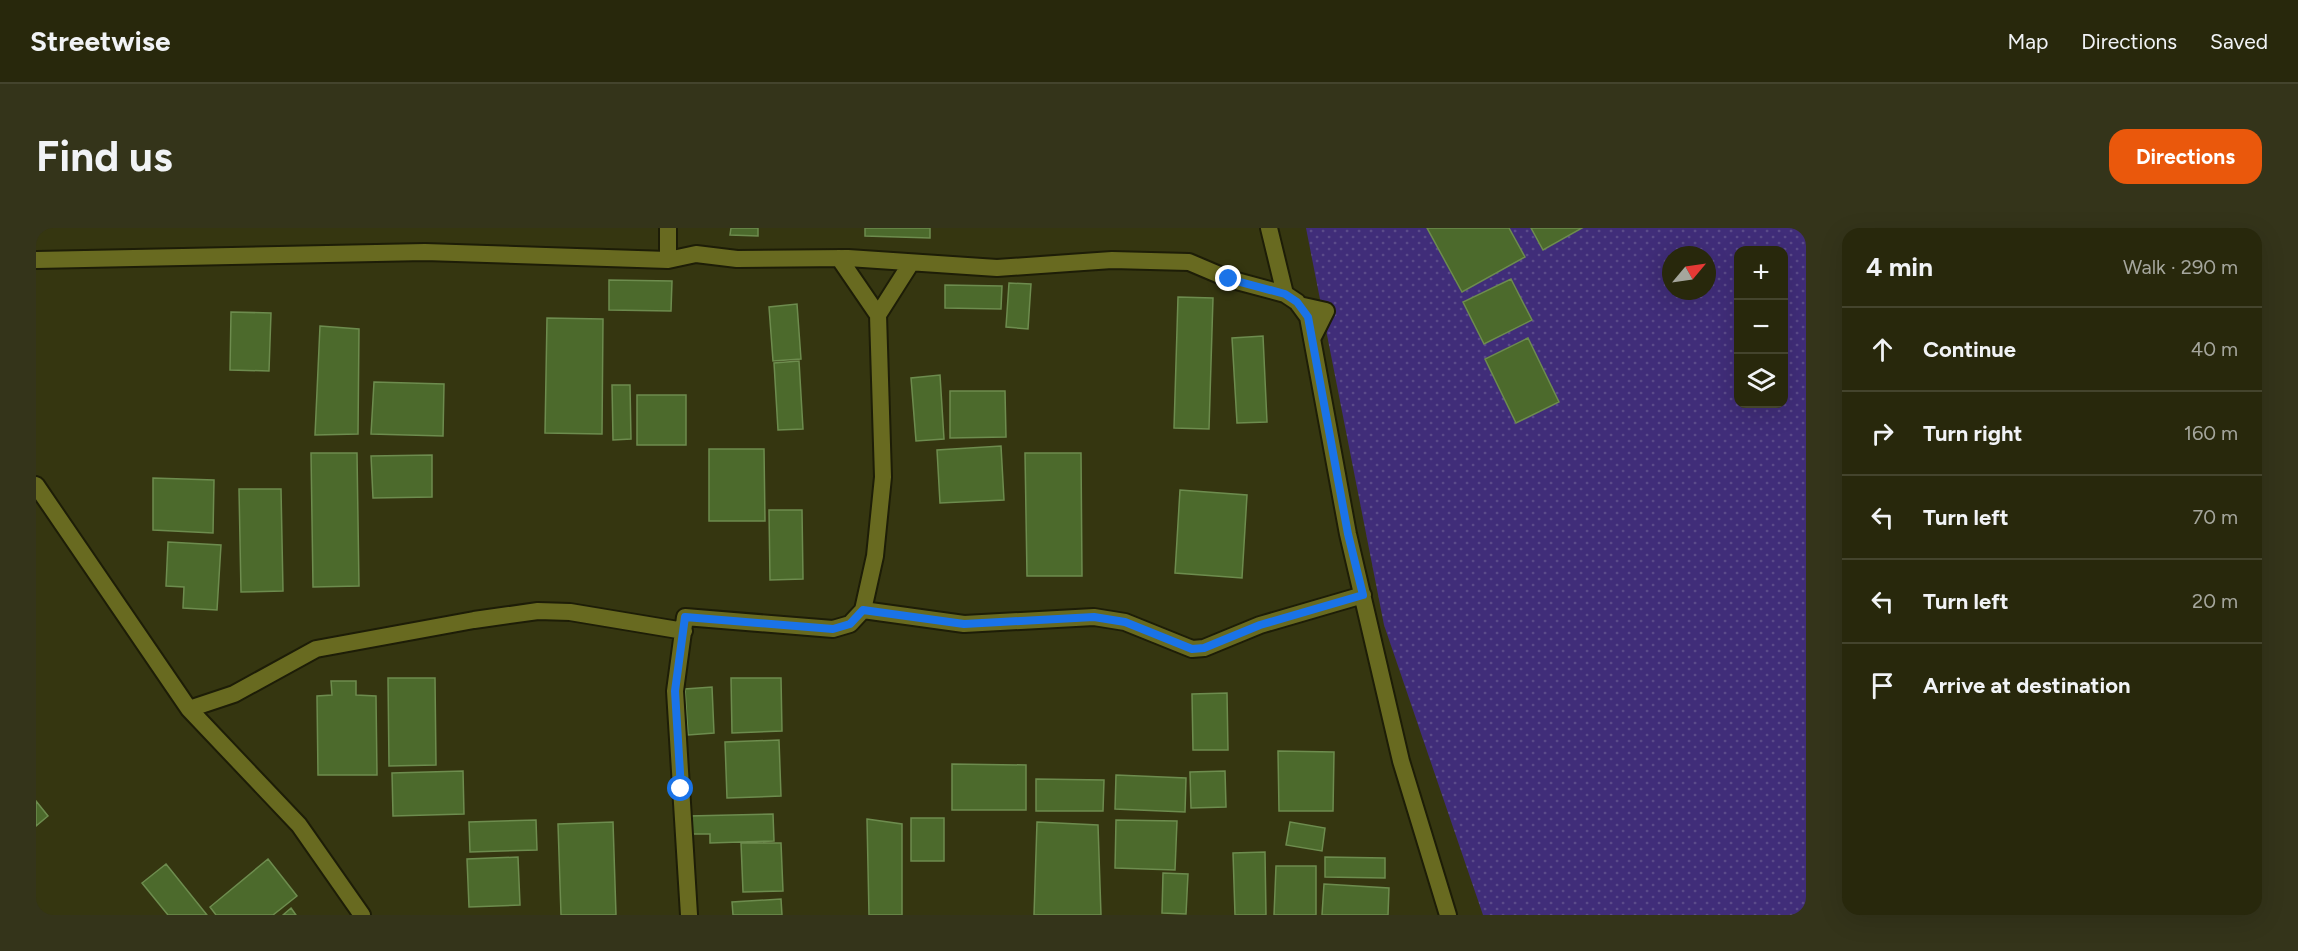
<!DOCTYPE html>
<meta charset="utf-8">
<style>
body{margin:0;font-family:Figtree,sans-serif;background:#34341a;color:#f1f3f6}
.controls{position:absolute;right:18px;top:18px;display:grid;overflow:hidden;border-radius:12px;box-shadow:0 6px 24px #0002}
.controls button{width:54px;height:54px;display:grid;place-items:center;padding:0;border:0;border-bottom:2px solid #44442d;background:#28280c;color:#f1f3f6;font:30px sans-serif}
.compass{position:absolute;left:1626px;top:18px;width:54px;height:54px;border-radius:50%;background:#28280c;box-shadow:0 6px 24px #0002;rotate:61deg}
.stop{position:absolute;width:18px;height:18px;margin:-14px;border:4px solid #1a73e8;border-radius:50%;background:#fff}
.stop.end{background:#1a73e8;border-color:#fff;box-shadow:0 2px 6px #0008}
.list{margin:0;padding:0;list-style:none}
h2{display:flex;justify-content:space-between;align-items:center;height:78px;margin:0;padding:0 24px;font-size:26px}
h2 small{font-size:20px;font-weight:400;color:#a5a69d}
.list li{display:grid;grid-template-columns:39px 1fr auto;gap:18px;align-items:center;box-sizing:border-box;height:84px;padding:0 24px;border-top:2px solid #44442d}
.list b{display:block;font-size:22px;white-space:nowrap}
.list em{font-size:20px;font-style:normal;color:#a5a69d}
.icon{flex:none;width:33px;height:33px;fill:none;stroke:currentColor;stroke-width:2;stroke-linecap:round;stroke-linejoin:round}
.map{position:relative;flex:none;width:1770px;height:687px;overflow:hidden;border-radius:18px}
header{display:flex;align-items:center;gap:36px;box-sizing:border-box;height:84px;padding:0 30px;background:#28280c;border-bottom:2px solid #44442d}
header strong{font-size:28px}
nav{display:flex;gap:33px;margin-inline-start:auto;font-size:21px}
.intro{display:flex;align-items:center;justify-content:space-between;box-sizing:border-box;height:144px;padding:0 36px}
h1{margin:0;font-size:42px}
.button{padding:15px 27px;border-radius:18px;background:#ea580c;color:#fff;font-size:21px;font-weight:700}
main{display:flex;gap:36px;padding:0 36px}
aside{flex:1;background:#28280c;border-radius:18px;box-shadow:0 6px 24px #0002}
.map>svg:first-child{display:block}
.grass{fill:url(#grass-dots);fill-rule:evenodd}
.building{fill:#4c6a2c;stroke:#6d8c4e;stroke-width:1.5}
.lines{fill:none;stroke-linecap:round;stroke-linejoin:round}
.minor-casing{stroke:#1d1d07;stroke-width:20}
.minor{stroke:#686a20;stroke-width:16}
.route{stroke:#1a73e8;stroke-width:8}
</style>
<header>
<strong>Streetwise</strong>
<nav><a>Map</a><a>Directions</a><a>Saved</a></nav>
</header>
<div class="intro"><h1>Find us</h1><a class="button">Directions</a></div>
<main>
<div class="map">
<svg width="1770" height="687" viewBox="0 0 1770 687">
<defs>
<pattern id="grass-dots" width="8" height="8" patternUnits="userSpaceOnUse" patternTransform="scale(1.5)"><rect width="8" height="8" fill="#402d79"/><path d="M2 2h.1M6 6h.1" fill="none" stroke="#5b4b8a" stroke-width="1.8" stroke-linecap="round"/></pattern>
</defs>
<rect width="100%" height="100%" fill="#353610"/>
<path class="grass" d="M1270,0H1770V687H1447L1348,397ZM1702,22H1748V176H1702ZM1635,27H1671V63H1635Z"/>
<path class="building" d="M695,0H722V8L694,7Z
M829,0H894V10L829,8Z
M1391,0H1473L1489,29L1426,64Z
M1495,0H1546L1507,22Z
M1475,51L1496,92L1448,116L1427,74Z
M573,52L636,53L635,83L573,82Z
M973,55L995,56L992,101L970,99Z
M909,57L966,58L965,81L909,80Z
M1142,69L1177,70L1173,201L1138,200Z
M761,76L765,131L737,133L733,79Z
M195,84L235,85L233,143L194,142Z
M511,90L567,91L566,206L509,205Z
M284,98L323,101L322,206L279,207Z
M1227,108L1231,194L1201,195L1196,110Z
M1492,110L1523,174L1480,195L1449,131Z
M763,133L767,201L742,202L738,135Z
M904,147L908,211L880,213L875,150Z
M338,154L408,156L407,208L335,206Z
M576,157H594L595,211L577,212Z
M914,163H969L970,209L914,210Z
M601,167H650V217H601Z
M965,218L968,272L904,275L901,222Z
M673,221H728L729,293H673Z
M275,225H321L323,358L277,359Z
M989,225H1045L1046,348H991Z
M396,227V269L337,270L335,228Z
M117,250L178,252L177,305L117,302Z
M203,261H245L247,363L205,364Z
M1144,262L1211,267L1206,350L1139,345Z
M733,282H766L767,351L734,352Z
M132,314L185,317L181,382L147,380L148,359L130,358Z
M352,450H399L400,537L353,538Z
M695,450H745L746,503L696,505Z
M295,453H320V467L340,468L341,547H282L281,468L296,467Z
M676,459L678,505L652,507L649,461Z
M1191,465L1192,522H1157L1156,466Z
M743,512L745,568L691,570L689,514Z
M1242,523L1298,524L1297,583H1243Z
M916,536L990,537V582H916Z
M427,543L428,586L357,588L356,545Z
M1189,543L1190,579L1155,580L1154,544Z
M1080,547L1150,550L1149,584L1079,581Z
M1000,551L1068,552L1067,583H1000Z
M0,573L12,588L0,598Z
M737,586L738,613L674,615V606H654L653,588Z
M875,590H908V633H875Z
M831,591L866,596V687H833Z
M500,592L501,622L434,624L433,594Z
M1080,592L1141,593L1139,642L1079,640Z
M577,594L580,687H525L522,596Z
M1001,594L1062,597L1065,687H998Z
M1254,594L1289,600L1286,623L1250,617Z
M705,615H745L747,663L707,664Z
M1229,624L1230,687H1199L1197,625Z
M482,629L484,677L433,679L431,631Z
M1289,629L1349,630V650L1289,649Z
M232,631L261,668L237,687H180L174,679Z
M130,636L171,687H132L106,655Z
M1240,638H1280V687H1238Z
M1127,645L1152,646L1150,686L1126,685Z
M1288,656L1353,660L1352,687H1286Z
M745,671L746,687H697L696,674Z
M255,680L260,687H247Z"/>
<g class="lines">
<defs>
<path id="minor" d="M632,0V32
M1233,0L1249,66
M0,32L389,24L632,32L660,26L701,31L812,30L961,40L1076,32L1153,34L1193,51L1249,66L1261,74L1272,89L1312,306L1365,533L1412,687
M1263,77L1290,83L1276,111
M842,87L875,35
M0,257L153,481L263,597L326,687
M827,382L928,396L1058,389L1089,394L1156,421L1168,420L1224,397L1327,367
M153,481L198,466L280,421L438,392L502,383L534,384L648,403
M653,687L639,463L649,389L797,401L814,396L827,382L839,328L847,249L842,87L803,30"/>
</defs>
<use href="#minor" class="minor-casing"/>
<use href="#minor" class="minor"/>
</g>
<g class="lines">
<path class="route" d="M645,561L639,463L649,389L797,401L814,396L827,382L928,396L1058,389L1089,394L1156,421L1168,420L1224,397L1327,367L1312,306L1272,89L1261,74L1249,66L1193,51"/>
</g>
</svg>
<div class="controls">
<button>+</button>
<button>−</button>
<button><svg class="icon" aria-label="layers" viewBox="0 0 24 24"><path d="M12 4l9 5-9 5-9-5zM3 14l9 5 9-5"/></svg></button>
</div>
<svg class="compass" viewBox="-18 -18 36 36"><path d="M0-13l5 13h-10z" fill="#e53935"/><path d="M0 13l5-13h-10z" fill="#a5a69d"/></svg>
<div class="stop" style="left:645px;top:561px"></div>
<div class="stop end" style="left:1193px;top:51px"></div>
</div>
<aside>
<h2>4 min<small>Walk · 290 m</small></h2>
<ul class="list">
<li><svg class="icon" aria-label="ahead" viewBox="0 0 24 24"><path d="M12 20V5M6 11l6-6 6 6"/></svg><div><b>Continue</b></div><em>40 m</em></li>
<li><svg class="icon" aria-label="right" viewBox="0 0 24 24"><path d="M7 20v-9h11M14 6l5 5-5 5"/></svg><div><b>Turn right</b></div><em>160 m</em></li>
<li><svg class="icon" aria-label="left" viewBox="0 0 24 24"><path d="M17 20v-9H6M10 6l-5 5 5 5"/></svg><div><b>Turn left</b></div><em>70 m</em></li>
<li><svg class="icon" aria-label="left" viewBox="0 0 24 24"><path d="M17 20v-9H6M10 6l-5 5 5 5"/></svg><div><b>Turn left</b></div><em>20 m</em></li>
<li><svg class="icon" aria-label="arrive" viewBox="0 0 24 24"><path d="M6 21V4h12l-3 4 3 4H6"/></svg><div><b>Arrive at destination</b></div></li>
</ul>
</aside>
</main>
